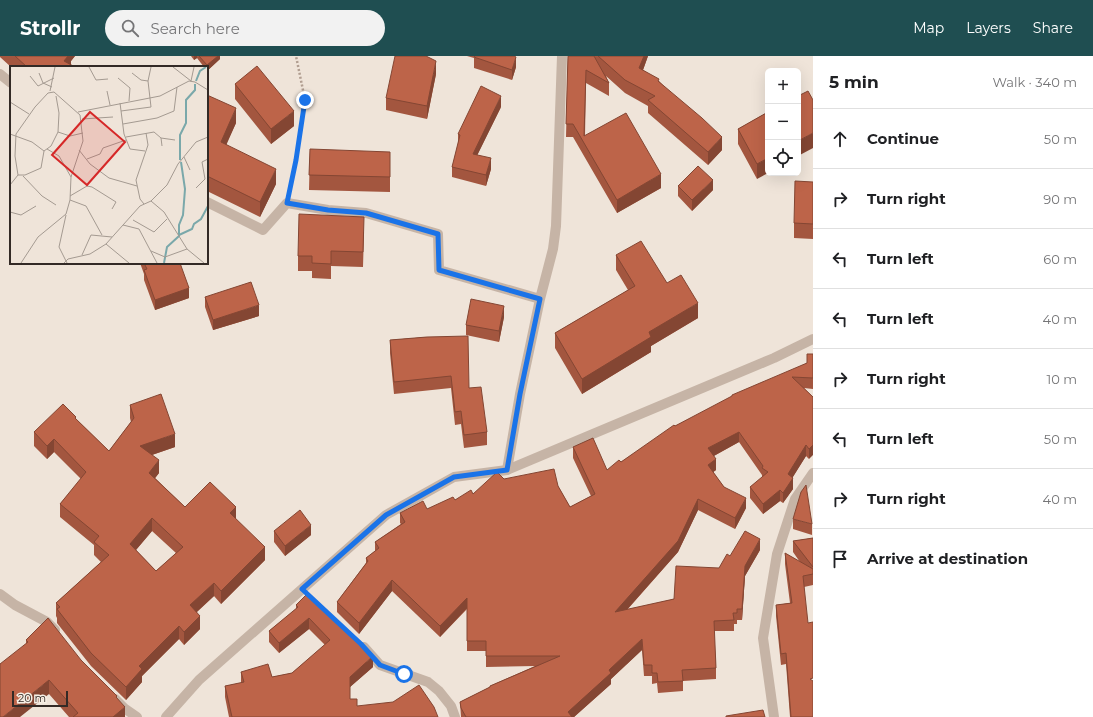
<!DOCTYPE html>
<meta charset="utf-8">
<style>
body{margin:0;font-family:Montserrat,sans-serif;background:#f2f2f2;color:#202124}
.controls{position:absolute;right:12px;top:12px;display:grid;overflow:hidden;border-radius:6px;box-shadow:0 4px 16px #0002}
.controls button{width:36px;height:36px;display:grid;place-items:center;padding:0;border:0;border-bottom:1px solid #e0e0e0;background:#fff;color:#202124;font:20px sans-serif}
.scale{position:absolute;left:12px;bottom:10px;width:56px;box-sizing:border-box;padding-left:4px;border:2px solid #332a26;border-top:0;font-size:11px;line-height:14px;white-space:nowrap;color:#332a26;-webkit-text-stroke:3px #f7efe5;paint-order:stroke}
.stop{position:absolute;width:12px;height:12px;margin:-9px;border:3px solid #1a73e8;border-radius:50%;background:#fff}
.stop.end{background:#1a73e8;border-color:#fff;box-shadow:0 1px 4px #0008}
.list{margin:0;padding:0;list-style:none}
h2{display:flex;justify-content:space-between;align-items:center;height:52px;margin:0;padding:0 16px;font-size:17px}
h2 small{font-size:13px;font-weight:400;color:#757577}
.list li{display:grid;grid-template-columns:26px 1fr auto;gap:12px;align-items:center;box-sizing:border-box;height:60px;padding:0 16px;border-top:1px solid #e0e0e0}
.list b{display:block;font-size:15px;white-space:nowrap}
.list em{font-size:13px;font-style:normal;color:#757577}
.icon{flex:none;width:22px;height:22px;fill:none;stroke:currentColor;stroke-width:2;stroke-linecap:round;stroke-linejoin:round}
.map{position:relative;flex:none;width:813px;height:661px;overflow:hidden}
header{display:flex;align-items:center;gap:24px;box-sizing:border-box;height:56px;padding:0 20px;background:#1f4e51;color:#fff}
header strong{font-size:19px}
nav{display:flex;gap:22px;margin-inline-start:auto;font-size:14px}
.search{width:280px;height:36px;background:#f2f2f2;display:flex;align-items:center;gap:10px;box-sizing:border-box;padding:0 14px;border-radius:22px;color:#757577;font-size:15px}
main{display:flex}
aside{flex:1;background:#fff}
.map>svg:first-child{display:block}
.lines{fill:none;stroke-linecap:round;stroke-linejoin:round}
.path{stroke:#b19e91;stroke-width:2.5;stroke-dasharray:2 2;stroke-linecap:butt}
.minor{stroke:#c6b4a6;stroke-width:10}
.tertiary{stroke:#c6b4a6;stroke-width:10}
.wall{fill:#a3563f;fill-rule:evenodd}
.shaded-wall{fill:#844633}
.building{fill:#bd6449;stroke:#844633;fill-rule:evenodd}
.route{stroke:#1a73e8;stroke-width:5}
.inset-river{fill:none;stroke:#7aa8aa;stroke-width:2}
.inset-road{fill:none;stroke:#a49a91;stroke-width:1}
.view{fill:#d62828;fill-opacity:0.15;stroke:#d62828;stroke-width:2}
.inset-edge{fill:none;stroke:#332a26;stroke-width:2}
</style>
<header>
<strong>Strollr</strong>
<div class="search"><svg class="icon" aria-label="search" viewBox="0 0 24 24"><circle cx="10" cy="10" r="6"/><path d="M15 15l6 6"/></svg>Search here</div>
<nav><a>Map</a><a>Layers</a><a>Share</a></nav>
</header>
<main>
<div class="map">
<svg width="813" height="661" viewBox="0 0 813 661">
<rect width="100%" height="100%" fill="#efe4d9"/>
<g class="lines">
<path class="path" d="M290,133L296,104L305,44L296,0"/>
<path class="minor" d="M0,18L11,27
M207,146L263,174L287,147L328,154L366,157L438,178L439,214L540,243
M507,414L520,338L540,243L553,193L556,170L562,0
M0,538L15,549L47,566L55,574
M364,591L380,609L428,626L439,635L451,650L455,661
M115,643L124,652L137,661
M774,661L763,582L777,498L795,443L813,417"/>
<path class="tertiary" d="M166,661L199,624L386,459L454,421L507,414L774,302L813,283"/>
</g>
<path class="wall" d="M0,0H75L71,5V9L75,11H11L0,1Z
M191,0H220V3L207,15V11H204L197,2L194,4Z
M467,0H474V2Z
M568,0H648L643,14L659,25L722,94L708,109L648,57V50L625,37L606,20L609,27V40L586,27L585,80L661,132L617,157L573,81H566Z
M474,1L516,11L512,24L474,12Z
M436,18L427,63L386,54V42Z
M235,28L294,70L271,88L235,43Z
M207,39L236,67L226,88L276,128L260,161L207,135Z
M501,51L477,99L491,113L486,130L452,121V111L458,89V78Z
M768,56L757,123L738,88V73Z
M310,93L390,111V136L309,134Z
M813,126V183L794,182V167Z
M678,130L713,134L692,155L678,140Z
M364,176L363,211L331,210V223L312,222V215H298V200Z
M616,199L667,227L698,262L651,290V296L582,338L555,292V277L628,234L616,214Z
M140,207H180L189,242L155,254L144,224V218Z
M205,241L259,260L213,274L205,251Z
M504,261L499,286L466,279V269Z
M427,281L469,332L487,376V389L464,392L461,368L455,369L451,332L394,338L390,297V284Z
M813,298V333L804,332L813,341L809,403L806,400L792,422L793,433L783,447L780,445L763,458L750,442V431L762,422V419L739,386L714,400L716,414L713,416L724,431L746,452L735,473L698,454L678,496L627,554L674,543L719,512L730,500L760,494L745,520L742,564H737V568H734V575H714L716,612V623L683,625V635L658,637L657,627L652,628V620H644L642,594L611,623V628L574,661H461L460,646L490,631V630L535,610L486,611V595H467V553L440,581L392,535L359,578L337,556V546L366,507V502L375,495V486L401,468L400,467V457L427,453L473,438L504,423L558,430L570,451L591,440L573,402V391L607,414L621,406L675,370L807,307Z
M130,349L175,391L152,399L159,417L155,422L185,451L236,463L265,504L221,548L214,540L197,556L200,573L184,589L179,583L142,620V626L126,644L91,610L57,567V562L56,560V547L101,506L94,499V489L60,461V448L81,423L54,396L47,403L34,390V376L76,363L109,395L131,366L130,362ZM152,475L176,497L156,515L136,494Z
M793,463L812,468V479L793,473Z
M274,475L311,479L285,500L274,486Z
M813,482V529L804,531L813,661H790L786,608L781,609L776,560V549L790,547L785,508V497L800,506L793,496V485Z
M296,549L373,611L350,631V643L357,650L438,661H229L225,641V630L241,627V616L272,621L292,617L325,589L309,573L279,597L269,586V575L296,553Z
M26,584L81,604L117,642L125,661H69L49,638L26,587Z"/>
<path class="shaded-wall" d="M68,0H75L71,5V11L64,5Z
M194,0H197V2L194,4Z
M218,0H220V3L207,15V9Z
M644,0H648L639,25V12Z
M516,1V11L512,24V14Z
M436,5V18L427,63V50Z
M501,40V51L473,108V98Z
M236,52V67L221,101V86Z
M294,55V70L271,88V73Z
M813,77V92L798,100V85Z
M722,81V94L708,109V96Z
M491,102V113L486,130V119Z
M768,102V117L757,123V108Z
M276,113V128L260,161V146Z
M661,118V132L617,157V144Z
M713,124V134L692,155V144Z
M189,232V242L155,254V244Z
M698,247V262L651,290V296L582,338V323L649,276Z
M259,249V260L213,274V264Z
M504,250V261L499,286V275Z
M739,376V386L708,403V392Z
M175,378V391L140,403V390Z
M54,383V396L47,403V390Z
M806,389V400L788,429V418Z
M813,389V399L809,403V393Z
M716,403V414L708,420V409Z
M159,404V417L149,430V417Z
M793,422V433L783,447V437Z
M780,434V445L763,458V448Z
M746,442V452L735,473V462Z
M698,443V454L678,496L615,567V556Z
M236,451V464L230,457Z
M152,462V475L130,501V488Z
M311,469V479L285,500V490Z
M760,483V494L745,520L742,564V553L745,510Z
M265,491V504L221,548V535Z
M392,524V535L359,578V567Z
M214,527V540L190,562V549Z
M467,542V552L440,581V570Z
M200,560V573L184,589V576Z
M309,562V573L279,597V587Z
M179,570V583L142,620V626L126,644V631L139,610Z
M642,583V594L611,623V628L574,661H568V656L609,614Z
M373,600V611L350,631V621Z
M49,624V638L20,661H3Z
M125,651V661H113Z"/>
<path class="building" d="M15,0H68L64,5L75,11H27Z
M199,0H218L207,9Z
M395,0H426L436,5L427,50L386,42Z
M475,0H514L516,1L512,14L474,1Z
M568,0H594L609,27L586,14L584,80L626,57L661,118L617,144L573,68H566Z
M598,0H644L639,12L659,23L658,25L702,62L722,81L708,96L648,44L655,40L625,24Z
M257,10L294,55L271,73L235,28Z
M481,30L501,40L473,98L491,102L486,119L452,111L460,79L458,78Z
M808,35L813,44V77L798,85V40Z
M207,39L236,52L221,86L276,113L260,146L207,120Z
M768,56V102L757,108L738,73Z
M310,93L390,96V121L309,119Z
M698,110L713,124L692,144L678,130Z
M795,125L813,126V168L794,167Z
M299,158L364,161L363,196L331,195V208L312,207V200H298Z
M641,185L667,227L681,219L698,247L649,276L651,281L582,323L555,277L635,230L616,199Z
M144,207H180L189,232L155,244L144,214L147,213Z
M251,226L259,249L213,264L205,241Z
M471,243L504,250L499,275L466,269Z
M468,280L469,332L481,331L487,376L464,379L461,355L455,356L451,320L394,326L390,284L427,281Z
M807,298H813V322L792,321L813,341V389L809,393L806,389L788,418L793,422L783,437L780,434L763,448L750,431L768,416L762,412L763,410L739,376L708,392L716,403L708,409L724,431L746,442L735,462L698,443L678,485L615,556L674,543L676,510L719,512L727,498L730,500L745,475L760,483L745,510L742,553H737V557H733L734,564L714,565L716,612L682,614L683,625L658,626L657,617H652V609H644L642,583L609,614L611,617L568,656L572,661H466L461,652L460,646L490,631V630L560,600H486V585H467V542L440,570L392,524L359,567L337,546L368,505L366,502L379,492L375,486L405,466L400,457L423,445L427,453L453,441L455,444L471,434L473,438L497,416L504,423L554,413L558,430L570,451L595,438L573,391L593,382L607,414L619,404L621,406L674,369L675,370L732,340V339L807,307Z
M161,338L175,378L140,390L159,404L149,417L185,451L210,426L236,451L230,457L265,491L221,535L214,527L190,549L200,560L184,576L179,570L139,610L142,613L126,631L91,597L57,553L60,551L56,547L109,499L94,486L99,480L60,448L86,416L54,383L47,390L34,376L63,348L76,361L75,362L109,395L134,362L130,349ZM152,462L183,491L156,515L130,488Z
M806,429L812,468L793,463L801,436Z
M300,454L311,469L285,490L274,475Z
M813,482V511L793,485Z
M785,497L813,513V518L803,520L808,567L813,566V622L810,623L813,625V661H791L786,597L781,598L776,549L792,547Z
M308,537L356,582L373,600L350,621V643H357V650L393,646L419,629L434,651L438,661H232L225,630L244,626L241,616L268,608L272,621L292,617L330,584L309,562L279,587L269,575L298,551L296,549Z
M48,562L81,604L117,640L116,641L125,651L113,661H73L78,657L49,624L3,661H0V608L28,586L26,584Z
M763,654L765,661H726V660Z"/>
<g class="lines">
<path class="route" d="M305,44L296,104L287,147L328,154L366,157L438,178L439,214L540,243L520,338L507,414L454,421L386,459L302,533L361,588L380,609L404,618"/>
</g>
<g transform="translate(10 10)">
<rect width="198" height="198" fill="#efe4d9"/>
<path class="inset-river" d="M186,15L190,5L196,1M170,94V69L176,57V34L185,24V18M169,169L182,163L184,158L191,153L198,140M154,197L157,181L169,170V159L173,149L175,123L171,96"/>
<path class="inset-road" d="M79,1L86,14L98,13M163,1L181,15M29,7L33,17L42,21M122,7L131,14L138,15M20,10L28,20L44,12M108,12L120,22L119,35M181,15L184,1M40,25L45,1M97,25L100,39M0,36L19,48M110,37L114,68L120,83L135,85M111,45L141,41L138,15L141,1M68,46L150,30L179,15L185,16L198,24M72,53L103,51M113,58L147,52L164,45L167,21M48,66L60,70L73,67M0,68L22,76L34,85L31,102L15,109H8M116,71L144,66L151,72L152,80M151,72L165,74M37,83L49,90L61,111M69,84L80,98L99,112L127,120M34,85L41,80L48,66L49,47L46,30M174,91L180,104M77,93L90,88L93,82L116,74M13,110L32,130L46,139M0,119L8,109L5,90L6,68L25,41L38,27L44,26L70,49L73,75L61,111L60,134L56,148L28,171L11,197M186,122L195,113L192,96L198,93M60,130L77,120L82,121L106,136L102,143M60,134L76,140L92,169M141,135L154,146L177,183M134,138L130,133L126,114L138,79L136,67M0,146L11,149L26,140M56,149L49,181L57,197M123,154L144,166L157,153M113,159L129,163L147,197M96,178L119,197M141,185L155,191L177,183L194,197M72,189L81,169L102,171M54,197L58,193L80,188L96,178L130,140L141,135L157,119L168,98L186,76L198,71"/>
<path class="view" d="M80,46L115,76L77,119L42,89Z"/>
<rect width="198" height="198" class="inset-edge"/>
</g>
</svg>
<div class="controls">
<button>+</button>
<button>−</button>
<button><svg class="icon" aria-label="locate" viewBox="0 0 24 24"><circle cx="12" cy="12" r="6"/><path d="M12 2v4M12 18v4M2 12h4M18 12h4"/></svg></button>
</div>
<div class="scale">20 m</div>
<div class="stop" style="left:404px;top:618px"></div>
<div class="stop end" style="left:305px;top:44px"></div>
</div>
<aside>
<h2>5 min<small>Walk · 340 m</small></h2>
<ul class="list">
<li><svg class="icon" aria-label="ahead" viewBox="0 0 24 24"><path d="M12 20V5M6 11l6-6 6 6"/></svg><div><b>Continue</b></div><em>50 m</em></li>
<li><svg class="icon" aria-label="right" viewBox="0 0 24 24"><path d="M7 20v-9h11M14 6l5 5-5 5"/></svg><div><b>Turn right</b></div><em>90 m</em></li>
<li><svg class="icon" aria-label="left" viewBox="0 0 24 24"><path d="M17 20v-9H6M10 6l-5 5 5 5"/></svg><div><b>Turn left</b></div><em>60 m</em></li>
<li><svg class="icon" aria-label="left" viewBox="0 0 24 24"><path d="M17 20v-9H6M10 6l-5 5 5 5"/></svg><div><b>Turn left</b></div><em>40 m</em></li>
<li><svg class="icon" aria-label="right" viewBox="0 0 24 24"><path d="M7 20v-9h11M14 6l5 5-5 5"/></svg><div><b>Turn right</b></div><em>10 m</em></li>
<li><svg class="icon" aria-label="left" viewBox="0 0 24 24"><path d="M17 20v-9H6M10 6l-5 5 5 5"/></svg><div><b>Turn left</b></div><em>50 m</em></li>
<li><svg class="icon" aria-label="right" viewBox="0 0 24 24"><path d="M7 20v-9h11M14 6l5 5-5 5"/></svg><div><b>Turn right</b></div><em>40 m</em></li>
<li><svg class="icon" aria-label="arrive" viewBox="0 0 24 24"><path d="M6 21V4h12l-3 4 3 4H6"/></svg><div><b>Arrive at destination</b></div></li>
</ul>
</aside>
</main>
